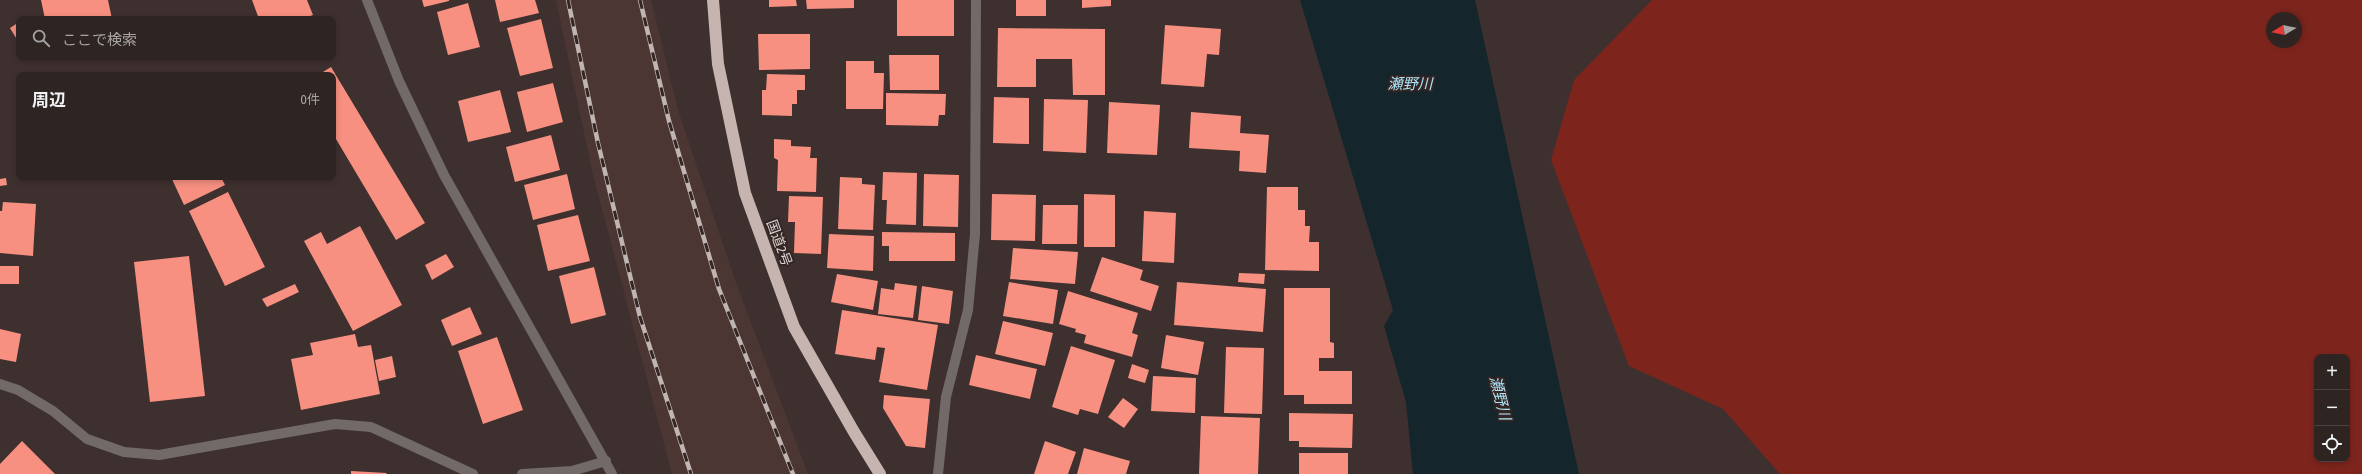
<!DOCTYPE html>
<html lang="ja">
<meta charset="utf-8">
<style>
body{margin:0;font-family:"Fira Sans Condensed","Noto Sans JP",sans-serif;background:#362c2a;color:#f1f3f6}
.controls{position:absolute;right:12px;bottom:12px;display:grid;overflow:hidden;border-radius:8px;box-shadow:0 2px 6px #0003}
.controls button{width:36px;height:36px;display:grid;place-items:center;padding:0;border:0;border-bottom:1px solid #494140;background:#2e2422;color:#f1f3f6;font:20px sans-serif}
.compass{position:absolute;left:2266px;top:12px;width:36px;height:36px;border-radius:50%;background:#2e2422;box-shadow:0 2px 6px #0003;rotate:260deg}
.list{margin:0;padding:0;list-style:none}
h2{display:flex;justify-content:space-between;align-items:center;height:52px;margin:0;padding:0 16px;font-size:17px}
h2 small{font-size:13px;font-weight:400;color:#a7a4a5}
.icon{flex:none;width:22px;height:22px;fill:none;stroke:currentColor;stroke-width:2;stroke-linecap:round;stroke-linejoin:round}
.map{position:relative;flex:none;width:2362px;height:474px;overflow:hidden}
.search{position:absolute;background:#2e2422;box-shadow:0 2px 6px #0003;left:16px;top:16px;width:320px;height:44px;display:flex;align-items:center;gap:10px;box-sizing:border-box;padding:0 14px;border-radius:8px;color:#a7a4a5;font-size:15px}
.panel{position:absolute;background:#2e2422;box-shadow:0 2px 6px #0003;left:16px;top:72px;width:320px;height:108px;border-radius:8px}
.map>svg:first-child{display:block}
.built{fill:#4c3633}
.green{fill:#7d251d;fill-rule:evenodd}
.water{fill:#14252b}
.building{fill:#f79081}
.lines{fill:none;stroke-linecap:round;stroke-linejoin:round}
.minor{stroke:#726a69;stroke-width:10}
.highway{stroke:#c6b4b1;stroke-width:12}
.rail-casing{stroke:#bfb5b3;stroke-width:4.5}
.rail{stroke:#342624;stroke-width:3;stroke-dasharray:9;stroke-linecap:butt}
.labels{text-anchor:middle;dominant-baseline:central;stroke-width:4;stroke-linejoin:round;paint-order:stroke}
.street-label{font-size:14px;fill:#dad1cf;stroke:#342624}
.water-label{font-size:15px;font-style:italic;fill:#ade3f9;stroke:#342624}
</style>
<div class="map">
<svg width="2362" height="474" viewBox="0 0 2362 474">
<rect width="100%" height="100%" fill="#3e302e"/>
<path class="built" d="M556,0H651L678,110L735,280L808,474H672L593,175Z"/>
<path class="green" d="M1652,0H2362V474H1780L1723,409L1629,366L1551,160L1574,80ZM2272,18H2296V42H2272ZM2317,357H2347V459H2317Z"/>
<path class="water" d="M1300,0H1475L1579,474H1413L1406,402L1384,326L1393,310Z"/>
<path class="building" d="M41,0H108L112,19H45Z
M252,0H307L313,15L302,19H259Z
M422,0H449V1L424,7Z
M495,0H535L539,13L500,22Z
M769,0H796L797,6L769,7Z
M806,0H854V8L807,9Z
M897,0H954V36H897Z
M1016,0H1046V16H1016Z
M1082,0H1111V6L1082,8Z
M468,3L480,47L448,55L437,12Z
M541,19L553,68L520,76L507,28Z
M19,22V43L10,28Z
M1165,25L1221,29L1219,55L1207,54L1204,87L1161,84Z
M998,28L1105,29V95H1073L1072,59H1036V87H997Z
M758,34H810V69L759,70Z
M889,55H939V90H890Z
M846,61H874V73H884L883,109H846Z
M331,67L425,223L396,240L333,134V75H318Z
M767,74L805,75V90H797V104H792V116L762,115V90H766Z
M553,83L563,122L527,132L517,92Z
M500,90L511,132L468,142L458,101Z
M886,93L946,94L945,115H939L938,126L886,125Z
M994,97L1029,98V144L993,143Z
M1044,99L1088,100L1086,153L1043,151Z
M1109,102L1160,105L1157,155L1107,153Z
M1191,112L1241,116L1240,133L1269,135L1266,173L1239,171L1240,151L1189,148Z
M551,135L560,170L515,182L506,147Z
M774,139L791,140V146L811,147L810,158H817L816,192L777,191L778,160L774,158Z
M883,172L917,173L916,225L886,224L887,200H882Z
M567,174L575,209L533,220L524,185Z
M924,174L959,175L958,227L923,226Z
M171,177H221L225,185L184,205Z
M840,177L862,178V184L875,185L873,230L838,229Z
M6,178L7,185L0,186V179Z
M1267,187H1298V210H1305V226H1310L1309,242H1319V271L1265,270Z
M228,192L265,267L225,286L189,211Z
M992,194L1036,195L1035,241L991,240Z
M1084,194L1115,195V247H1084Z
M789,196L823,197L821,254L794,253L795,222H788Z
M3,202L36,204L33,256L0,253V211H2Z
M1043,205H1078L1077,244H1042Z
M1144,211L1176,213L1174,263L1142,261Z
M578,215L590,261L548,271L537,225Z
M360,226L402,305L353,331L304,241L321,232L327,244Z
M882,232L955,233V261H889V246H882Z
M829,234L874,236L873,271L827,268Z
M1013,248L1078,252L1075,284L1010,279Z
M446,254L454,267L432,280L425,265Z
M189,256L205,396L150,402L134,262Z
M1102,257L1143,270L1140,280L1159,286L1151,311L1090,291Z
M0,266H19V284H0Z
M594,267L606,315L571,324L559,276Z
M1239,273L1265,274L1264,284L1238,282Z
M837,274L878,281L873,310L831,302Z
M1009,282L1058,290L1053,324L1003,316Z
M1177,282L1266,289L1263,332L1174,325Z
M895,283L917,286L913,318L878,314L881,288L894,290Z
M295,284L299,292L267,307L262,299Z
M922,286L953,291L949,324L918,320Z
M1284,288H1330V342L1334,343V358H1319V371H1352V404H1304V395H1284Z
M1068,291L1138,313L1132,333L1138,335L1132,357L1084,343L1086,335L1075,332L1076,329L1059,324Z
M470,307L482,334L452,346L441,320Z
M842,310L938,325L927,390L879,382L885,348L877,347L875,360L835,354Z
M1003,321L1053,333L1045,366L995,354Z
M0,329L21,334L16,362L0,359Z
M355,334L358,347L371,345L380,394L301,410L291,359L313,355L310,343Z
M1166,335L1204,342L1198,375L1161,368Z
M497,337L523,410L483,424L458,351Z
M1071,346L1115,360L1098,414L1080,409L1078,415L1052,407Z
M1226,347L1264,348L1262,414L1224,413Z
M976,355L1037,369L1030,399L969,385Z
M392,356L396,377L379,381L375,360Z
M1132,364L1149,370L1145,383L1128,378Z
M1153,376L1196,378L1195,413L1151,411Z
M884,395L930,399L925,448L906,446L883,408Z
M1123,398L1138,409L1124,428L1108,417Z
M1289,413L1353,414L1352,448L1299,447V441H1289Z
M1201,416L1260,418L1258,474H1199Z
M22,441L55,474H0V464Z
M1045,441L1076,452L1068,474H1034Z
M1084,448L1130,461L1126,474H1077Z
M1299,453H1348V474H1299Z
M351,471L387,473L386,474H351Z"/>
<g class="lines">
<path class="minor" d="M367,0L399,81L444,175L612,474
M0,384L18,390L53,411L87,439L124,452L159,455L335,424L371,427L473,474
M522,474L572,471L606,461
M938,474L946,397L968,310L975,234L976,0"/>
<path class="highway" d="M713,0L718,64L745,193L794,327L854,432L880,474"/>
<defs>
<path id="rail" d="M568,0L598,143L640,317L691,474
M640,0L669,121L719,289L793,474"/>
</defs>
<use href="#rail" class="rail-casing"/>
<use href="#rail" class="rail"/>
</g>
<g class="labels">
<g class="street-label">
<text transform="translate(779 243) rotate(70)">国道2号</text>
</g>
<g class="water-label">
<text x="1410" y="84">瀬野川</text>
<text transform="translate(1500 398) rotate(76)">瀬野川</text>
</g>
</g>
</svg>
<div class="controls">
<button>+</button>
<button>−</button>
<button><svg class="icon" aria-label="locate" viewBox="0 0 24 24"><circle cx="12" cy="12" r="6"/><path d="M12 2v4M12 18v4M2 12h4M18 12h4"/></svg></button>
</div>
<svg class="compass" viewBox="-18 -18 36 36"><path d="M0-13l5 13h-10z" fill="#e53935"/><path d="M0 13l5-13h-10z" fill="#a7a4a5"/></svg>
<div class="search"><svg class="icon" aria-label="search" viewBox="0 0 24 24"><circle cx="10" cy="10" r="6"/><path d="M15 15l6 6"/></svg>ここで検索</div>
<section class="panel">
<h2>周辺<small>0件</small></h2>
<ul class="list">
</ul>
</section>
</div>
